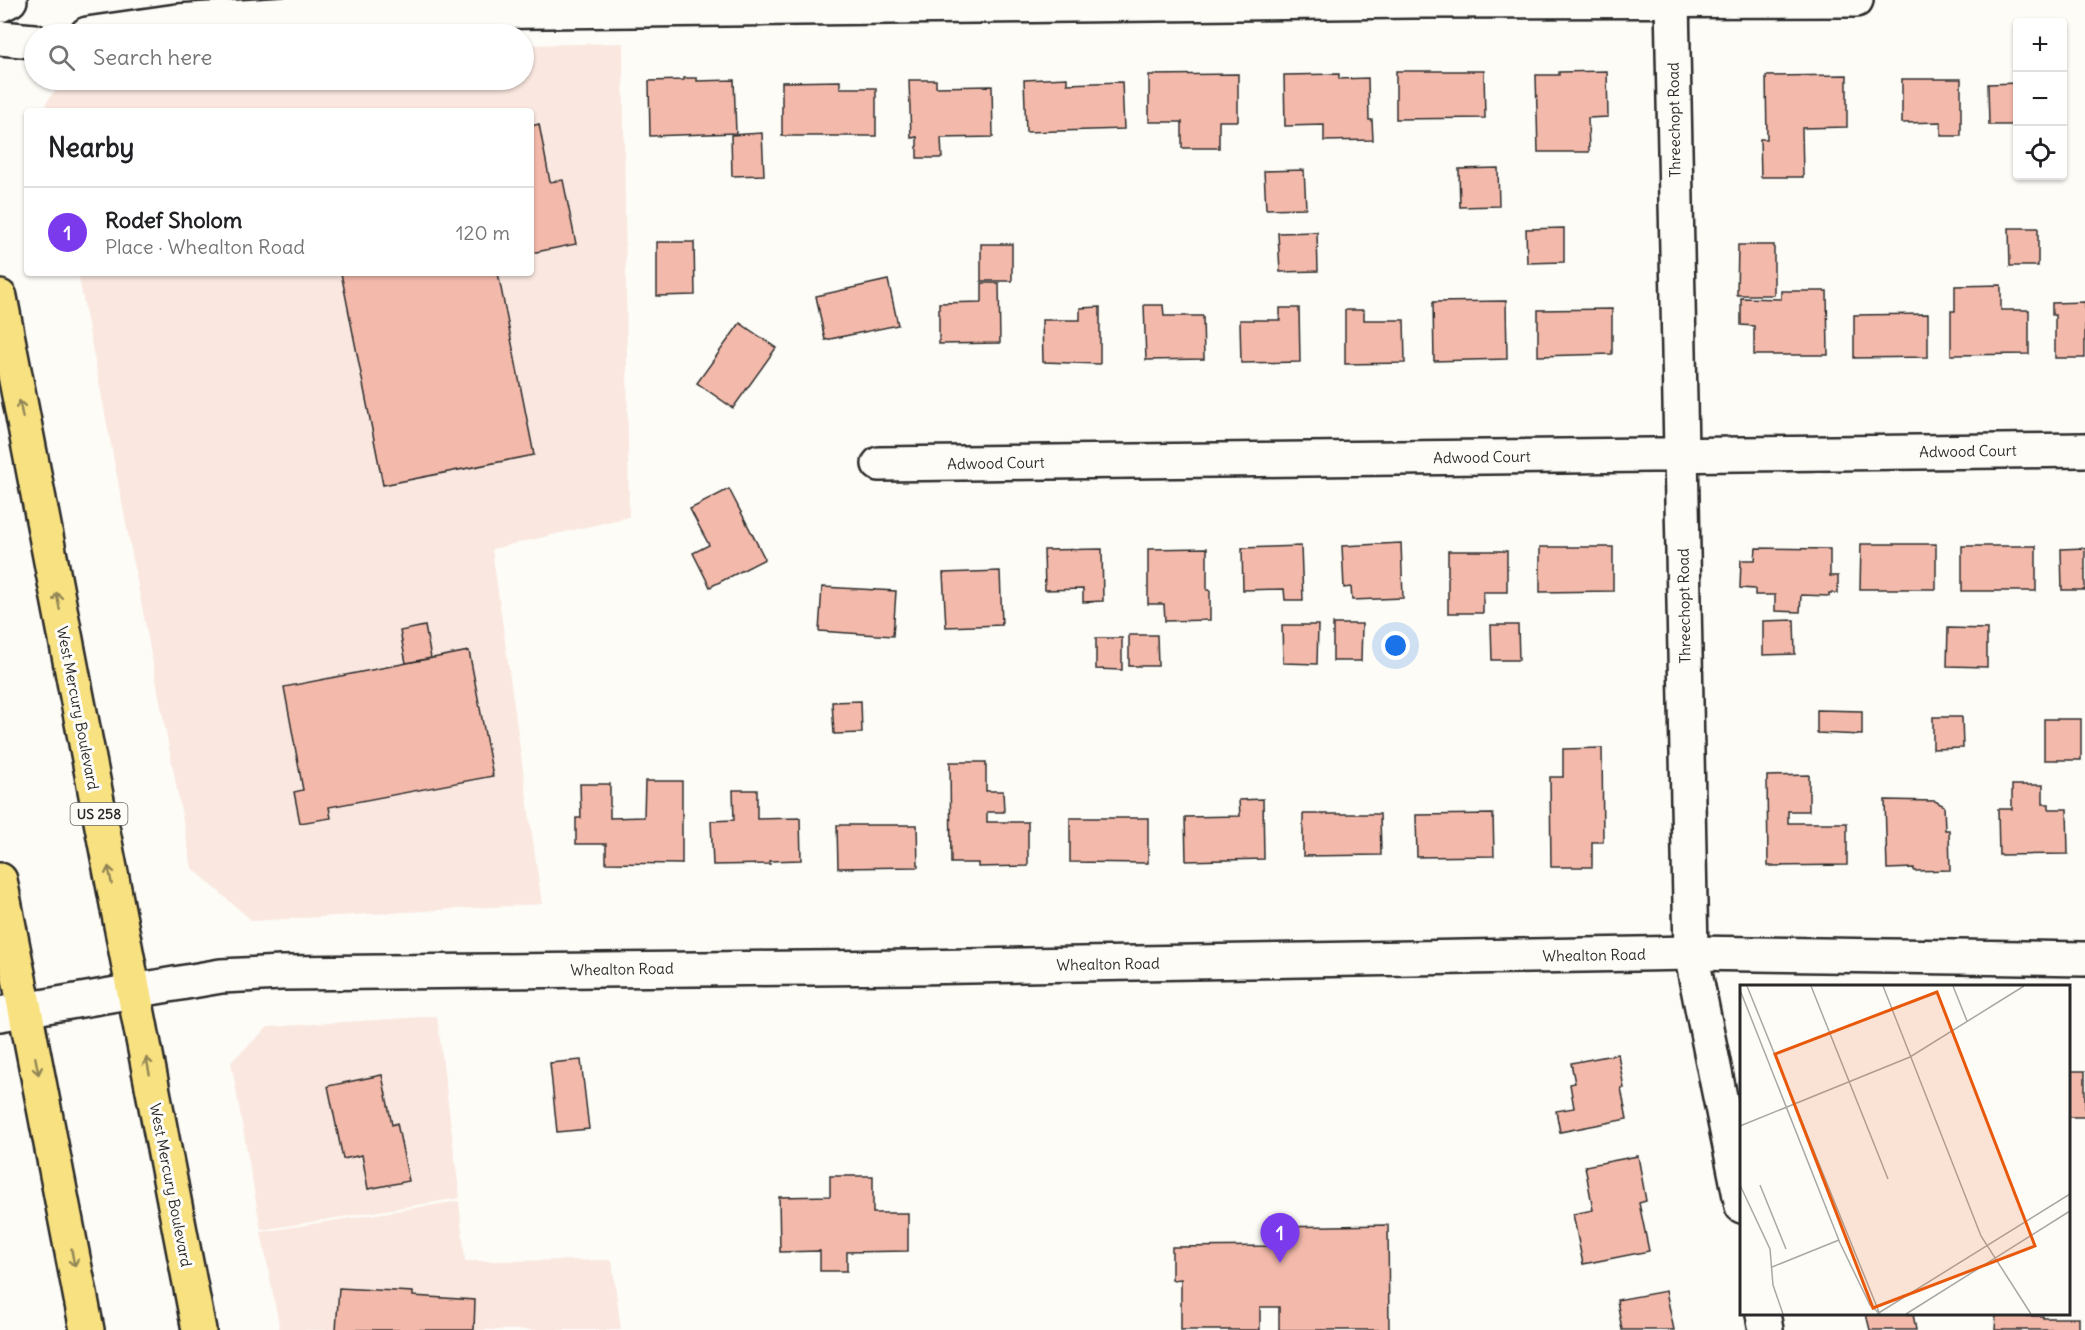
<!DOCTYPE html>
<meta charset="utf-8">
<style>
body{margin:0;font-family:Delius,sans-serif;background:#f6f6f6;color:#202124}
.controls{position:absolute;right:18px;top:18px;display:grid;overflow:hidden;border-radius:6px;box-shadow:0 2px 4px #0004}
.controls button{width:54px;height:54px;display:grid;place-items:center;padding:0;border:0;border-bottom:2px solid #e0e0e0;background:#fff;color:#202124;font:30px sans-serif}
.you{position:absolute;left:1396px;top:646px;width:21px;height:21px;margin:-15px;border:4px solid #fff;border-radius:50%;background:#1a73e8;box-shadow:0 0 0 9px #1a73e833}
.badge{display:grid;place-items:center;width:39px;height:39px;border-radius:50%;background:#7c3aed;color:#fff;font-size:20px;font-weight:700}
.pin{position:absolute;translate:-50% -50px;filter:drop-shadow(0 2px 3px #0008)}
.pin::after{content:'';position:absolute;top:32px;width:21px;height:18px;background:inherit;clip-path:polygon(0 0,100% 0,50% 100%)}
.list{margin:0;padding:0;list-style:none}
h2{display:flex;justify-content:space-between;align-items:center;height:78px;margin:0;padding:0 24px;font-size:26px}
h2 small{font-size:20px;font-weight:400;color:#757577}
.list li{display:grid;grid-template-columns:39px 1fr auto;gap:18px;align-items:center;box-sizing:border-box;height:90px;padding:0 24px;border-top:2px solid #e0e0e0}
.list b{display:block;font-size:22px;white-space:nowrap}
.list p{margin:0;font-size:20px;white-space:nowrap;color:#757577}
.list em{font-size:20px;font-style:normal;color:#757577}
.icon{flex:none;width:33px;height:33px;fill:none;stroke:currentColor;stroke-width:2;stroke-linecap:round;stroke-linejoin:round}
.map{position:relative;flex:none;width:2085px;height:1330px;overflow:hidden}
.search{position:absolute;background:#fff;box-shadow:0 2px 4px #0004;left:24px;top:24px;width:510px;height:66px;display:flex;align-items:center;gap:15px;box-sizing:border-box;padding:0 21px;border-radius:33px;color:#757577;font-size:22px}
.panel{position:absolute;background:#fff;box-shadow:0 2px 4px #0004;left:24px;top:108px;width:510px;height:168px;border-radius:6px}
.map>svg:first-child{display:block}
.built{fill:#fae8e0}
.building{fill:#f3baab;stroke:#2b2b2b;stroke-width:1.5}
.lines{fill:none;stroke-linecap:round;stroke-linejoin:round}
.street-casing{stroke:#2b2b2b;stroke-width:38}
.secondary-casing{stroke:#2b2b2b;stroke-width:38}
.highway-casing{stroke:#2b2b2b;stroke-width:38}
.street{stroke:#fdfcf7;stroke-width:33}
.secondary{stroke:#fdfcf7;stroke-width:33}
.highway{stroke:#f8e181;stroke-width:33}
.oneway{stroke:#928656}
.labels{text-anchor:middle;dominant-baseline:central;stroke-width:6;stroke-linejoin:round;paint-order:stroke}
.shield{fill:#fdfcf7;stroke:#6a6a68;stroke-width:1.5}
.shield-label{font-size:14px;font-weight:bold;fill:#2b2b2b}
.street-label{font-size:15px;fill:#2b2b2b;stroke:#fdfcf7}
.inset-road{fill:none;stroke:#a9a8a5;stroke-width:1.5}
.view{fill:#e8590c;fill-opacity:0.15;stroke:#e8590c;stroke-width:3}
.inset-edge{fill:none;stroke:#2b2b2b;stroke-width:3}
</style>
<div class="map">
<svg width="2085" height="1330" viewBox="0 0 2085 1330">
<rect width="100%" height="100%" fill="#fdfcf7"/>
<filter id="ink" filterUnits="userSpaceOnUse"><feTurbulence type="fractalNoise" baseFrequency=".0167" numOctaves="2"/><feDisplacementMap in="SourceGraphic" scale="12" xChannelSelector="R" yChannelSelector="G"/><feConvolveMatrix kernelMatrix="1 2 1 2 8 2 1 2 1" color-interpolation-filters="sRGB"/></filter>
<g filter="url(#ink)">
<path class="built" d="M623,43L629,517L492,549L542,904L252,921L192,868L78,273H531V111H47L46,103L62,80H524V45Z
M437,1016L460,1198L261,1230L231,1062L268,1027Z
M459,1201L465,1261L612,1260L621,1330H280L261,1232Z"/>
<path class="building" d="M1396,71H1484L1485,118L1396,119Z
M1607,71L1608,117L1588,118L1589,152H1538L1536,75H1559V72Z
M1238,74V121H1219V148H1182V122H1149V75Z
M1339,74V79L1368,78L1369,120H1372L1373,140L1324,141V125L1285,126L1284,75Z
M1847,75V127L1802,128L1803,177H1761L1760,139H1767L1766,76Z
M684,78H697V81L734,80L736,133L650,136L649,81L684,80Z
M1067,78V84L1122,82L1124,129L1026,132L1024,80Z
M1902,79H1961V136H1941V122L1902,123Z
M909,80H936V87L992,86L993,137L941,138L942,158H917V137L911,138Z
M840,81V88H876V136H782V82Z
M2018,83V125H1989L1988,84Z
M539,124L550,182L563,180L576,244L531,253V126Z
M762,133L764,175L732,176L731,135Z
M1498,168L1499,206L1460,207L1459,169Z
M1304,170L1306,208L1266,209L1264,171Z
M1564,228V262L1527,263L1526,229Z
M2009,228H2038V266H2010Z
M1317,232L1318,271L1280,272L1278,233Z
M657,242H694L695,295L657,296Z
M981,244H1012V281H981Z
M1738,245H1774V295H1737Z
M341,273H498L534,455L383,485Z
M888,280L898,325L825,340L816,296Z
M982,283H999L1000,343L939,344V303L982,302Z
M2001,285V310H2029V354L1951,355V311H1955V286Z
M1781,291H1827L1828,355H1754V326L1741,325V298L1781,299Z
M1506,301L1507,359L1434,361L1433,302Z
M2085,302V358H2055V315H2052V303Z
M1144,305H1163L1164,316H1203L1204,359L1146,360Z
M1100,307V364L1043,362L1042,320H1080V308Z
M1280,308H1299L1300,362L1241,363L1240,320H1280Z
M1612,309V354L1538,356V310Z
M1345,310H1364V320H1404L1405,363L1345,364Z
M1928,314V357L1854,358V315Z
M740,323L776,348L733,408L697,383Z
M729,489L765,559L710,587L693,553L709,545L690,509Z
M1401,543L1403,598L1352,600L1351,587L1344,588L1342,546Z
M1861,544H1936V589H1860Z
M1301,546L1303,600H1285L1284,589L1243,590L1242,548Z
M1962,546H2036V591H1962Z
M1540,547H1613V591L1540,592Z
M1207,548V590H1210V620L1165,621L1164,604H1148V549Z
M1756,548L1830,549V576H1838V593H1829V596L1801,595L1800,612L1775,611V595H1755V589L1740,588L1741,560H1755Z
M2085,548V590H2062L2061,549Z
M1102,549L1103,601L1083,602V589L1045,590L1044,550Z
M1448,551H1507V592H1483V613H1448Z
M1000,571L1002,625L946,627L943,573Z
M822,587L896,591L893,636L819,631Z
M1794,620L1795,654L1763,655V621Z
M1333,624H1362L1361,661H1333Z
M1282,625H1318L1317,664L1283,663Z
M1491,625H1518L1519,660H1492Z
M425,626L431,658L406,663L400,631Z
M1948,628L1987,629V667L1947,666Z
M1129,635H1157L1158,666H1129Z
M1096,638H1122V670L1096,669Z
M469,651L493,776L329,807L331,818L300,823L294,792L303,790L284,687Z
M861,701L862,733L834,734L832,702Z
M1817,710L1862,711V735L1817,733Z
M1933,717H1962L1963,748L1933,749Z
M2044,719H2081V760H2044Z
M1602,748L1603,842H1592V867H1551L1550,777H1563V749Z
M950,762H986V791H1003L1004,812H987V822H1028V866L978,867V863H951Z
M1809,775V811H1788V823H1847V865L1768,866L1767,776Z
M645,781H682V864L606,863V844H576V818H581L580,784H610V818L644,817Z
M2012,785H2043V804H2049V809H2067L2068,854L1999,855L1998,809H2012Z
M733,790H757V819L800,818L801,860L769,861L770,864L713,865L711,821L734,820Z
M1263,799L1264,859L1186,861L1185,817L1240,816L1239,800Z
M1885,800L1935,801L1944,806L1945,830H1949L1950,870L1914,871V868L1887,869Z
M1303,814H1380L1381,855L1303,856Z
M1493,814L1494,856L1417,857L1416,815Z
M1070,818H1148V863L1070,862Z
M837,825H917L918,867L838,868Z
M1618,1054L1624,1088H1621L1627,1119L1560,1132L1556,1111L1574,1108L1570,1084L1575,1083L1571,1063Z
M581,1060L589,1129L557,1132L550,1063Z
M2068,1071H2085V1117H2068Z
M382,1075L392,1125L397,1123L409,1181L368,1189L362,1155L343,1159L328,1086Z
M1638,1156L1646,1201L1639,1203L1649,1251L1583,1264L1573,1214L1593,1210L1585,1166Z
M830,1176H873V1213H908V1251L847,1252V1271H820V1251L780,1252L779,1197L830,1196Z
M1388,1225L1389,1330H1279V1307H1260V1330H1181V1279L1172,1280V1247L1277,1246L1276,1227Z
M339,1288L413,1292V1296L475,1300L474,1330H336Z
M1666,1291L1674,1330H1622L1617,1300Z
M1866,1314H1913L1916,1330H1870Z
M1996,1314H2018V1316H2043V1318H2079V1330H1995Z"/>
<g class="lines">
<defs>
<path id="street" d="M1672,0L1691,953L1742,1206
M879,464L2085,450
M1763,1314L1766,1330"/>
<path id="secondary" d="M0,5L10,0
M87,34L177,21L291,14L1412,1L1856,0
M0,38L34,41
M0,1014L221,976L281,973L915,967L1691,953L2085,959"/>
<path id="highway" d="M0,297L199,1330
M0,880L87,1330"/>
</defs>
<use href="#street" class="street-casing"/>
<use href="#secondary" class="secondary-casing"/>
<use href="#highway" class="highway-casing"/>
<use href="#street" class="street"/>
<use href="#secondary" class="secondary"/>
<use href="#highway" class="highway"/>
</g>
<defs><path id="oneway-shaft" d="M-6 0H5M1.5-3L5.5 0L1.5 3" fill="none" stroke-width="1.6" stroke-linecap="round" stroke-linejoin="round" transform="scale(1.5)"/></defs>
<g class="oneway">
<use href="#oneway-shaft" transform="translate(21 409) rotate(-101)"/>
<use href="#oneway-shaft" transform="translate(58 601) rotate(-101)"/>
<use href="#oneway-shaft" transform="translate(110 875) rotate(-101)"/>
<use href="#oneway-shaft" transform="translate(37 1066) rotate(79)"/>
<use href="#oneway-shaft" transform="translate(148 1066) rotate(-101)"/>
<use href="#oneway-shaft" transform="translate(73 1258) rotate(79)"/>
</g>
</g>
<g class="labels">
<rect class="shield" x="70.5" y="803" width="57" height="22" rx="4.5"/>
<g class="shield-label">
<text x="99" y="814">US 258</text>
</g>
<g class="street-label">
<text transform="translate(1674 120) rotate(-91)">Threechopt Road</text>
<text transform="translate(1968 451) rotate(-1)">Adwood Court</text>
<text transform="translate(1482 457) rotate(-1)">Adwood Court</text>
<text transform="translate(996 463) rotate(-1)">Adwood Court</text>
<text transform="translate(1684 606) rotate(-91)">Threechopt Road</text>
<text transform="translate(78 708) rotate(79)">West Mercury Boulevard</text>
<text transform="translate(1594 955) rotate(-1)">Whealton Road</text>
<text transform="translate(1108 964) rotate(-1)">Whealton Road</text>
<text transform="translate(622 969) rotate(-1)">Whealton Road</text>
<text transform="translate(171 1185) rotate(79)">West Mercury Boulevard</text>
</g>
</g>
<g transform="translate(1740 985)">
<rect width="330" height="330" fill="#fdfcf7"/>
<path class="inset-road" d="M7,1L139,327M71,1L148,194M143,1L241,251L291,329M213,1L227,36M0,5L100,258L130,320L140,329M0,141L170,72L284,1M0,200L30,264L33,300L43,329M20,200L46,264M32,282L99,255M137,329L330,209M166,329L330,226"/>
<path class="view" d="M197,7L295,261L133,323L35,69Z"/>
<rect width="330" height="330" class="inset-edge"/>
</g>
</svg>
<div class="controls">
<button>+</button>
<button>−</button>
<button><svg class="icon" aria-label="locate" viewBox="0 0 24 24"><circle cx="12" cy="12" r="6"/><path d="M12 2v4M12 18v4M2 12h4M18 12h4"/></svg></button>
</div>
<div class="you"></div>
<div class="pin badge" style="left:1280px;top:1263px">1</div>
<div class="search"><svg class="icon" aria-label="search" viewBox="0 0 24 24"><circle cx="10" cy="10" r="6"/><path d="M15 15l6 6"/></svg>Search here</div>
<section class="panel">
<h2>Nearby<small></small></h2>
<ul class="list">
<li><span class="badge">1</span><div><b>Rodef Sholom</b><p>Place · Whealton Road</p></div><em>120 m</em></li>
</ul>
</section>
</div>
